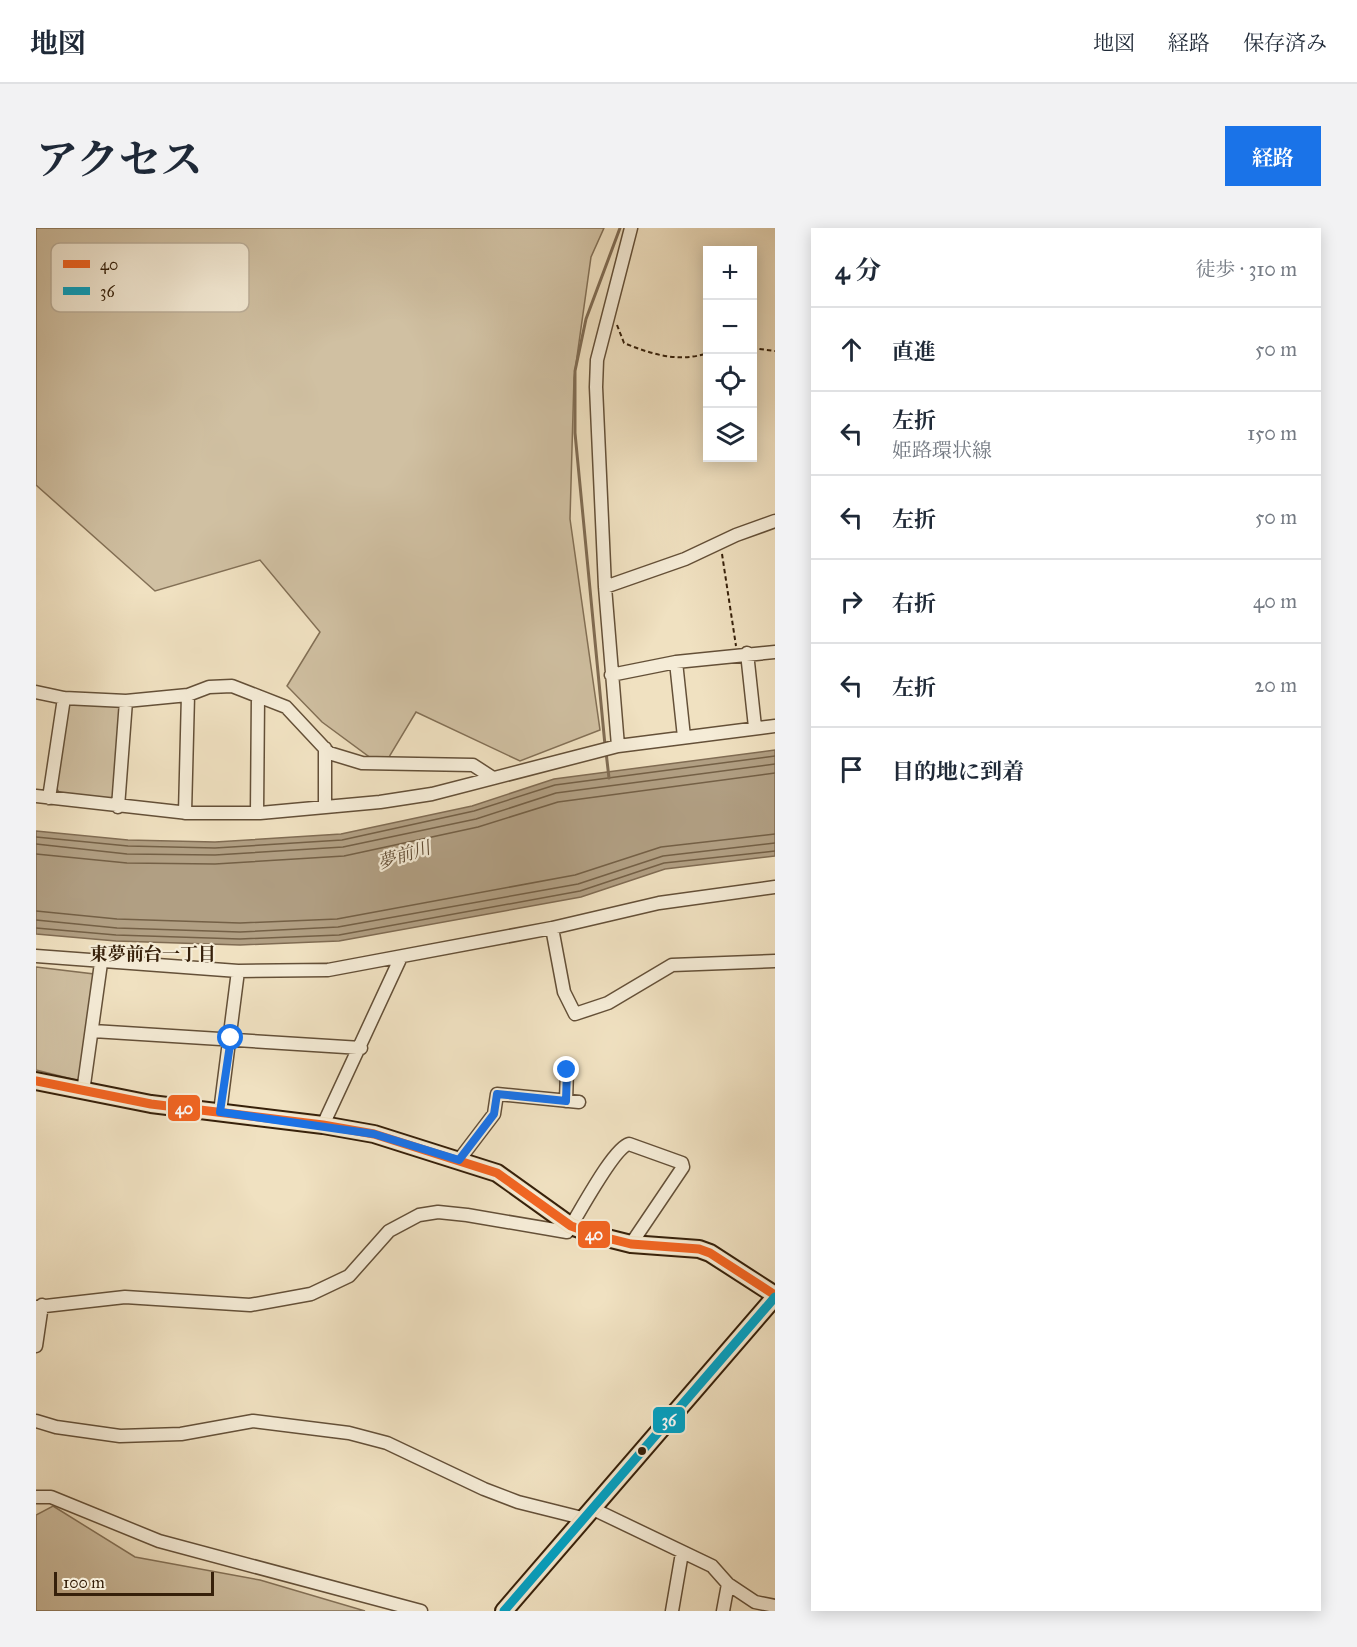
<!DOCTYPE html>
<html lang="ja">
<meta charset="utf-8">
<style>
body{margin:0;font-family:"IM FELL Great Primer","Noto Serif JP",serif;background:#f2f2f3;color:#1f2937}
.controls{position:absolute;right:18px;top:18px;display:grid;overflow:hidden;border-radius:0px;box-shadow:0 3px 15px #0003}
.controls button{width:54px;height:54px;display:grid;place-items:center;padding:0;border:0;border-bottom:2px solid #e0e1e3;background:#fff;color:#1f2937;font:30px sans-serif}
.scale{position:absolute;left:18px;bottom:15px;width:160px;box-sizing:border-box;padding-left:6px;border:3px solid #36200a;border-top:0;font-size:16px;line-height:21px;white-space:nowrap;color:#36200a;-webkit-text-stroke:4px #f5ecd7;paint-order:stroke}
.stop{position:absolute;width:18px;height:18px;margin:-14px;border:4px solid #1a73e8;border-radius:50%;background:#fff}
.stop.end{background:#1a73e8;border-color:#fff;box-shadow:0 2px 6px #0008}
.list{margin:0;padding:0;list-style:none}
h2{display:flex;justify-content:space-between;align-items:center;height:78px;margin:0;padding:0 24px;font-size:26px}
h2 small{font-size:20px;font-weight:400;color:#747a83}
.list li{display:grid;grid-template-columns:39px 1fr auto;gap:18px;align-items:center;box-sizing:border-box;height:84px;padding:0 24px;border-top:2px solid #e0e1e3}
.list b{display:block;font-size:22px;white-space:nowrap}
.list p{margin:0;font-size:20px;white-space:nowrap;color:#747a83}
.list em{font-size:20px;font-style:normal;color:#747a83}
.icon{flex:none;width:33px;height:33px;fill:none;stroke:currentColor;stroke-width:2;stroke-linecap:round;stroke-linejoin:round}
.map{position:relative;flex:none;width:739px;height:1383px;overflow:hidden;border-radius:0px}
header{display:flex;align-items:center;gap:36px;box-sizing:border-box;height:84px;padding:0 30px;background:#fff;border-bottom:2px solid #e0e1e3}
header strong{font-size:28px}
nav{display:flex;gap:33px;margin-inline-start:auto;font-size:21px}
.intro{display:flex;align-items:center;justify-content:space-between;box-sizing:border-box;height:144px;padding:0 36px}
h1{margin:0;font-size:42px}
.button{padding:15px 27px;border-radius:0px;background:#1a73e8;color:#fff;font-size:21px;font-weight:700}
main{display:flex;gap:36px;padding:0 36px}
aside{flex:1;background:#fff;border-radius:0px;box-shadow:0 3px 15px #0003}
.map>svg:first-child{display:block}
.green{fill:#d0c0a2;stroke:#837056;stroke-width:1.5}
.water{fill:#b19f83;stroke:#806c53;stroke-width:1.5}
.lines{fill:none;stroke-linecap:round;stroke-linejoin:round}
.shore{stroke:#746046;stroke-width:1.5}
.stream{stroke:#806c53;stroke-width:3}
.minor-casing{stroke:#645038;stroke-width:15}
.major-casing{stroke:#36200a;stroke-width:20}
.path{stroke:#36200a;stroke-width:2;stroke-dasharray:4.5 3;stroke-linecap:butt}
.minor{stroke:#f5ecd7;stroke-width:12}
.major{stroke:#f0e1c1;stroke-width:16}
.bus-1-casing{stroke:#f5ecd7;stroke-width:14}
.bus-2-casing{stroke:#f5ecd7;stroke-width:14}
.bus-1{stroke:#f26522;stroke-width:9}
.bus-2{stroke:#03a2c4;stroke-width:9}
.route{stroke:#1a73e8;stroke-width:8}
.bus-dot{fill:#36200a;stroke:#f5ecd7;stroke-width:2}
.labels{text-anchor:middle;dominant-baseline:central;stroke-width:4.5;stroke-linejoin:round;paint-order:stroke}
.water-label{font-size:18px;font-style:italic;fill:#614c34;stroke:#f5ecd7}
.neighbourhood-label{font-size:18px;font-weight:bold;fill:#36200a;stroke:#f5ecd7}
.key{fill:#f5ecd7;stroke:#bcaf9a;stroke-width:1.5}
.key-label{font-size:16px;fill:#36200a}
.line-badge{stroke:#f5ecd7;stroke-width:2}
.badge-label{font-size:16px;text-anchor:middle;font-weight:bold;fill:#fff}
</style>
<header>
<strong>地図</strong>
<nav><a>地図</a><a>経路</a><a>保存済み</a></nav>
</header>
<div class="intro"><h1>アクセス</h1><a class="button">経路</a></div>
<main>
<div class="map">
<svg width="739" height="1383" viewBox="0 0 739 1383">
<rect width="100%" height="100%" fill="#f0e1c1"/>
<filter id="stains"><feTurbulence type="fractalNoise" baseFrequency=".00333" numOctaves="4"/><feColorMatrix values="0 0 0 0 .2 0 0 0 0 .09 0 0 0 0 .02 0 0 0 .5 -.17"/></filter>
<radialGradient id="worn" r=".72"><stop offset=".6" stop-color="#630" stop-opacity="0"/><stop offset="1" stop-color="#630" stop-opacity=".3"/></radialGradient>
<path class="green" d="M0,0H568L555,29L538,150L534,291L564,502L484,533L380,484L347,539L286,494L251,458L284,404L224,332L119,363L0,257Z
M36,475L80,477L85,481L78,568L73,572L24,566L20,559L31,479Z
M0,739L58,746L46,850L40,852L0,842Z
M17,1278L99,1329L224,1352L329,1383H0V1287Z"/>
<path class="water" d="M739,522V628L629,641L545,669L303,713L204,717L80,713L0,706V603L92,612L179,614L305,606L436,578L518,551Z"/>
<g class="lines">
<path class="shore" d="M0,609L92,618L179,620L306,612L438,583L519,557L739,528
M0,616L91,626L179,627L307,619L440,591L520,565L739,536
M0,626L91,635L179,636L308,628L442,599L522,574L739,545
M0,683L81,691L204,695L301,691L539,647L625,619L739,606
M0,692L81,700L204,704L302,699L542,656L627,628L739,615
M0,700L80,707L204,711L303,707L544,663L628,635L739,623"/>
<path class="stream" d="M569,517L539,205V143L550,91L584,0
M570,524L573,550"/>
<defs>
<path id="minor" d="M569,359L649,331L700,307L739,293
M711,425L719,499
M640,434L648,509
M575,447L640,434L739,424
M0,464L28,470L90,473L152,467L173,459L196,458L250,479L293,525L326,535L437,537L457,550
M582,518L569,359L560,159L561,132L595,0
M289,520V579
M0,568L152,585H224L344,574L396,566L582,518L739,498
M13,570L28,470
M82,579L90,473
M149,585L152,467
M221,585L222,468
M516,700L528,764L539,786L572,775L636,737L739,733
M0,728L202,743L292,742L516,700L623,675L739,659
M57,803L325,820
M47,864L65,735
M530,873L531,842
M184,884L202,743
M287,897L365,729
M423,932L458,886L461,866L543,874
M0,1079L89,1069L214,1077L275,1066L313,1048L353,1003L383,987L402,984L431,987L531,1004C542,988 577,920 593,916L646,935L647,939L595,1016
M0,1118L6,1077
M0,1193L20,1199L84,1208L145,1206L217,1193L313,1205L351,1215L448,1261L482,1274L546,1290
M0,1269H15L123,1313L385,1383
M555,1280L676,1338L692,1356L719,1374L739,1378
M636,1383L646,1325
M687,1383L692,1356"/>
<path id="major" d="M0,853L115,876L287,897L338,906L461,945L535,998L563,1008L595,1016L663,1021L674,1025L739,1067
M468,1383L739,1069"/>
</defs>
<use href="#minor" class="minor-casing"/>
<use href="#major" class="major-casing"/>
<path class="path" d="M581,97L588,115C615,126 642,135 672,125
M716,120L739,123
M686,326L700,418"/>
<use href="#minor" class="minor"/>
<use href="#major" class="major"/>
<defs>
<path id="bus-1" d="M0,853L115,876L287,897L338,906L461,945L535,998L563,1008L595,1016L663,1021L674,1025L739,1067"/>
<path id="bus-2" d="M468,1383L739,1069"/>
</defs>
<use href="#bus-1" class="bus-1-casing"/>
<use href="#bus-2" class="bus-2-casing"/>
<use href="#bus-1" class="bus-1"/>
<use href="#bus-2" class="bus-2"/>
</g>
<g class="lines">
<path class="route" d="M195,810L184,884L338,906L423,932L458,886L461,866L530,873L531,842"/>
</g>
<circle class="bus-dot" cx="606" cy="1223" r="5"/>
<g class="labels">
<g class="water-label">
<text transform="translate(368 627) rotate(-17)">夢前川</text>
</g>
<g class="neighbourhood-label">
<text x="117" y="726">東夢前台一丁目</text>
</g>
</g>
<rect x="15" y="15" width="198" height="69" rx="9" class="key"/>
<rect x="27" y="32" width="27" height="8" fill="#f26522"/>
<rect x="27" y="59" width="27" height="8" fill="#03a2c4"/>
<g class="key-label">
<text x="64" y="42">40</text>
<text x="64" y="69">36</text>
</g>
<g class="line-badge">
<rect x="131" y="866" width="34" height="28" rx="6" fill="#f26522"/>
<rect x="541" y="992" width="34" height="29" rx="6" fill="#f26522"/>
<rect x="616" y="1178" width="34" height="28" rx="6" fill="#03a2c4"/>
</g>
<g class="badge-label">
<text x="148" y="886">40</text>
<text x="558" y="1012">40</text>
<text x="633" y="1198">36</text>
</g>
<rect width="100%" height="100%" filter="url(#stains)"/>
<rect width="100%" height="100%" fill="url(#worn)"/>
</svg>
<div class="controls">
<button>+</button>
<button>−</button>
<button><svg class="icon" aria-label="locate" viewBox="0 0 24 24"><circle cx="12" cy="12" r="6"/><path d="M12 2v4M12 18v4M2 12h4M18 12h4"/></svg></button>
<button><svg class="icon" aria-label="layers" viewBox="0 0 24 24"><path d="M12 4l9 5-9 5-9-5zM3 14l9 5 9-5"/></svg></button>
</div>
<div class="scale">100 m</div>
<div class="stop" style="left:195px;top:810px"></div>
<div class="stop end" style="left:531px;top:842px"></div>
</div>
<aside>
<h2>4 分<small>徒歩 · 310 m</small></h2>
<ul class="list">
<li><svg class="icon" aria-label="ahead" viewBox="0 0 24 24"><path d="M12 20V5M6 11l6-6 6 6"/></svg><div><b>直進</b></div><em>50 m</em></li>
<li><svg class="icon" aria-label="left" viewBox="0 0 24 24"><path d="M17 20v-9H6M10 6l-5 5 5 5"/></svg><div><b>左折</b><p>姫路環状線</p></div><em>150 m</em></li>
<li><svg class="icon" aria-label="left" viewBox="0 0 24 24"><path d="M17 20v-9H6M10 6l-5 5 5 5"/></svg><div><b>左折</b></div><em>50 m</em></li>
<li><svg class="icon" aria-label="right" viewBox="0 0 24 24"><path d="M7 20v-9h11M14 6l5 5-5 5"/></svg><div><b>右折</b></div><em>40 m</em></li>
<li><svg class="icon" aria-label="left" viewBox="0 0 24 24"><path d="M17 20v-9H6M10 6l-5 5 5 5"/></svg><div><b>左折</b></div><em>20 m</em></li>
<li><svg class="icon" aria-label="arrive" viewBox="0 0 24 24"><path d="M6 21V4h12l-3 4 3 4H6"/></svg><div><b>目的地に到着</b></div></li>
</ul>
</aside>
</main>
